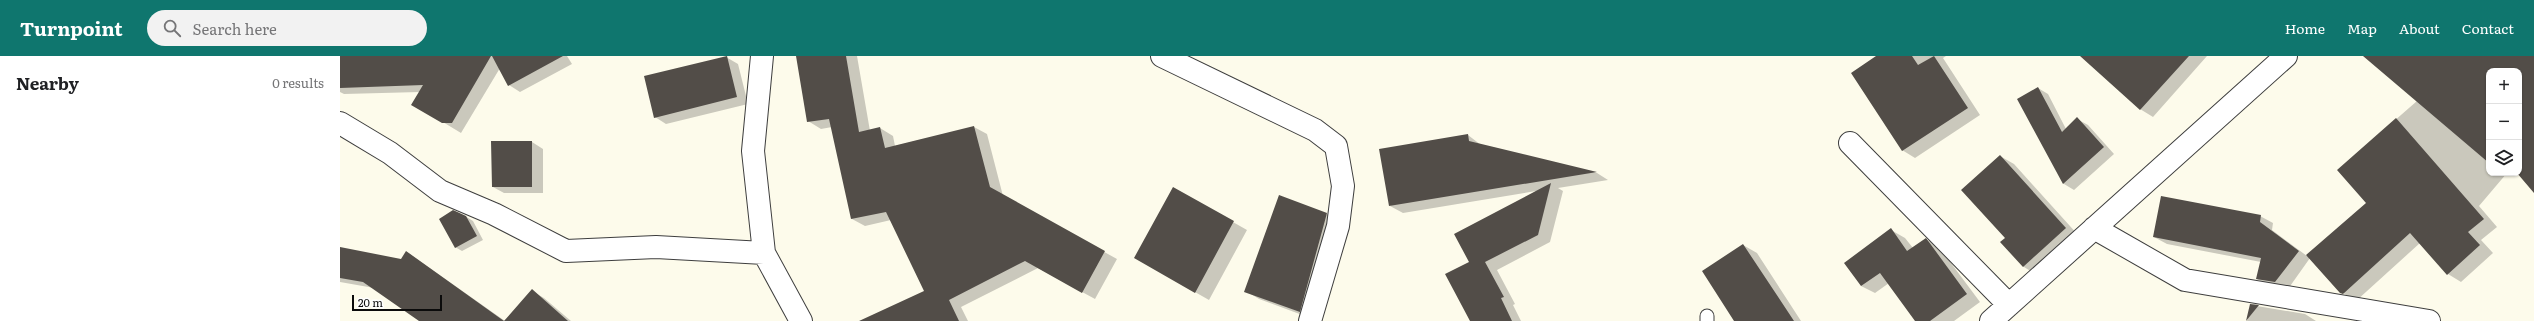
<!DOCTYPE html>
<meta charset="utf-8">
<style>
body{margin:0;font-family:Literata,serif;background:#f2f2f2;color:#202124}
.controls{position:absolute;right:12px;top:12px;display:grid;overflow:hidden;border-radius:8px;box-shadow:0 1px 3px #0004}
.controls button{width:36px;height:36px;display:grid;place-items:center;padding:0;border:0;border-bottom:1px solid #e0e0e0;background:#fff;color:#202124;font:20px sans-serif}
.scale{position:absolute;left:12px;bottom:10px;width:90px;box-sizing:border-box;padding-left:4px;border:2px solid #0b0b0b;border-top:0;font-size:11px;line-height:14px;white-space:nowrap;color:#0b0b0b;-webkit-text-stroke:3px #fff;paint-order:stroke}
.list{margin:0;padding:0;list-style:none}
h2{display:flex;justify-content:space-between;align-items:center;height:52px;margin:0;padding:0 16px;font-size:17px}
h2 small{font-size:13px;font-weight:400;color:#757577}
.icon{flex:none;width:22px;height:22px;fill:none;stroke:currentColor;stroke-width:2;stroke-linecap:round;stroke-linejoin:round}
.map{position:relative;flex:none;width:2194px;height:265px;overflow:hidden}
header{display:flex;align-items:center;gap:24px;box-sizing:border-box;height:56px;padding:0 20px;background:#0f766e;color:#fff}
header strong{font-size:19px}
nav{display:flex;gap:22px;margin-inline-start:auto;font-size:14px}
.search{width:280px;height:36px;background:#f2f2f2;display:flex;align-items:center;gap:10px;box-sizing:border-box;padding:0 14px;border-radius:22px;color:#757577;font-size:15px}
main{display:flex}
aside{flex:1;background:#fff}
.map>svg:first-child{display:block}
.shadow{fill:#0003}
.building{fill:#524d48}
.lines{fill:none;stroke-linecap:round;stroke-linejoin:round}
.lane-casing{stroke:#3e3e3e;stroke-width:15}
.street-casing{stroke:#3e3e3e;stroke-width:24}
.lane{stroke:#fff;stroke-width:13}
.street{stroke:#fff;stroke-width:22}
</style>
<header>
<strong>Turnpoint</strong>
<div class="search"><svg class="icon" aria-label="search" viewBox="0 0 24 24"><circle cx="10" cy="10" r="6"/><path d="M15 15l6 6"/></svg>Search here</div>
<nav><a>Home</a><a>Map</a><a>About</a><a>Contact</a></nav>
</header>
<main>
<aside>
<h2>Nearby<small>0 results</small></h2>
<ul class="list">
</ul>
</aside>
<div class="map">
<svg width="2194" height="265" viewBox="0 0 2194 265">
<rect width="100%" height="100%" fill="#fdfbeb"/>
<path class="shadow" d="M0,0H227L232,8L180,36L169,29L160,12L121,77L73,48L80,36L4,38L0,36Z
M457,0H517L530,75L540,72L553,80L555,90L634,71L647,78L663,140L777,203L755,243L698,212L621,251L628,265H542L586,236L551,164L525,170L512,163L492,71L481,73L468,65Z
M1538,0H1606L1603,2L1640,59L1575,102L1562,94Z
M1755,0H1867L1813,61L1800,53Z
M2047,0H2194V135L2179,15H2149V117H2167L2139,150L2157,171L2141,184L2153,197L2121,226L2108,218L2080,187L2016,245L2003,237L1970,202L1948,233L1929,230L1917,223L1921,206L1827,188L1814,181L1920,160L1933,167L1932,174L1967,200L2027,147L1998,114L2077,45Z
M386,1L398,8L408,48L326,68L315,61Z
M1698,32L1708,38L1726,73L1737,63L1748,69L1774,98L1734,134L1724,128L1678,43Z
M1128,79L1141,89L1257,117L1268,124L1218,132L1223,135L1210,186L1157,214L1175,248L1173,249L1181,265H1131L1130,206L1196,135L1063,157L1050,150Z
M192,86L203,93V137H164L153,131Z
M1660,100L1674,108L1739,180L1697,219L1684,211L1661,186L1666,182Z
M833,132L907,174L869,244L795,202Z
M987,158L1000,166L973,263L919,243L906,235Z
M125,160L133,165L143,184L122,195L115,191Z
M1551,174L1565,182L1573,192L1586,183L1599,191L1640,246L1614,265H1576L1549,227L1535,237L1521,230Z
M1403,189L1417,197L1461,265H1396Z
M0,192L61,204L67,196L165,265L192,235L204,242L231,265H81L34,232L0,226Z
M1911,249L1965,258L1976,265H1907Z"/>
<path class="building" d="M0,0H151L112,67H102L71,49L83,29L0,32Z
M152,0H223L168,30Z
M387,0L397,41L314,62L304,20Z
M456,0H506L519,76L540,71L545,92L634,70L650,131L765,195L742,237L685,205L609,244L619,265H519L584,235L546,156L511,163L489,63L467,66Z
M1536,0H1572L1578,9L1594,0L1628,52L1562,95L1511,17Z
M1740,0H1849L1800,54Z
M2023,0H2194V137L2177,117L2179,15H2149V107Z
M1698,31L1722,76L1737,61L1764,91L1723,128L1677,43Z
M2056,62L2144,163L2128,176L2140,189L2107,219L2070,177L2003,238L2000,237L1966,199L2026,147L1997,114Z
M1128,78L1129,85L1257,116L1049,150L1039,93Z
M151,85H192V131H152Z
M1660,99L1726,172L1683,211L1660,186L1665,182L1621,134Z
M1211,127L1198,179L1145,206L1164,241L1161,242L1172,265H1130L1105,218L1129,206L1114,178Z
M833,131L894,165L855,237L794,202Z
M939,139L987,157L960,256L904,236Z
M1821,140L1921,159L1920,166L1959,195L1935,226L1916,223L1921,202L1813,181Z
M113,154L126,160L137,180L115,192L99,163Z
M1551,172L1567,195L1586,182L1627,238L1590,265H1575L1540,217L1521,230L1504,207Z
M1403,188L1454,265H1394L1362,215Z
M0,191L61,203L66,195L164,265L192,233L228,265H79L23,226L0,222Z
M1910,248L1919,249L1906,265Z"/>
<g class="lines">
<defs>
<path id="lane" d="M1367,265V260"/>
<path id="street" d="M422,0L413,95L424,197L461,265
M822,0L975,74L996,90L1003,130L998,170L970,265
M0,67L50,97L100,135L154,158L226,195L316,191L424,197
M1510,87L1669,249
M1754,172L1845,224L2089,265
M1651,265L1946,0"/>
</defs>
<use href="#lane" class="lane-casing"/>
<use href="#street" class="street-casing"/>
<use href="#lane" class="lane"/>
<use href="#street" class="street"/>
</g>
</svg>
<div class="controls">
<button>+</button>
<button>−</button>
<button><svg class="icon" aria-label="layers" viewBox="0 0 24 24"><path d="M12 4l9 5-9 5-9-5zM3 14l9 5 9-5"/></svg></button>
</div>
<div class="scale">20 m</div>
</div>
</main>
